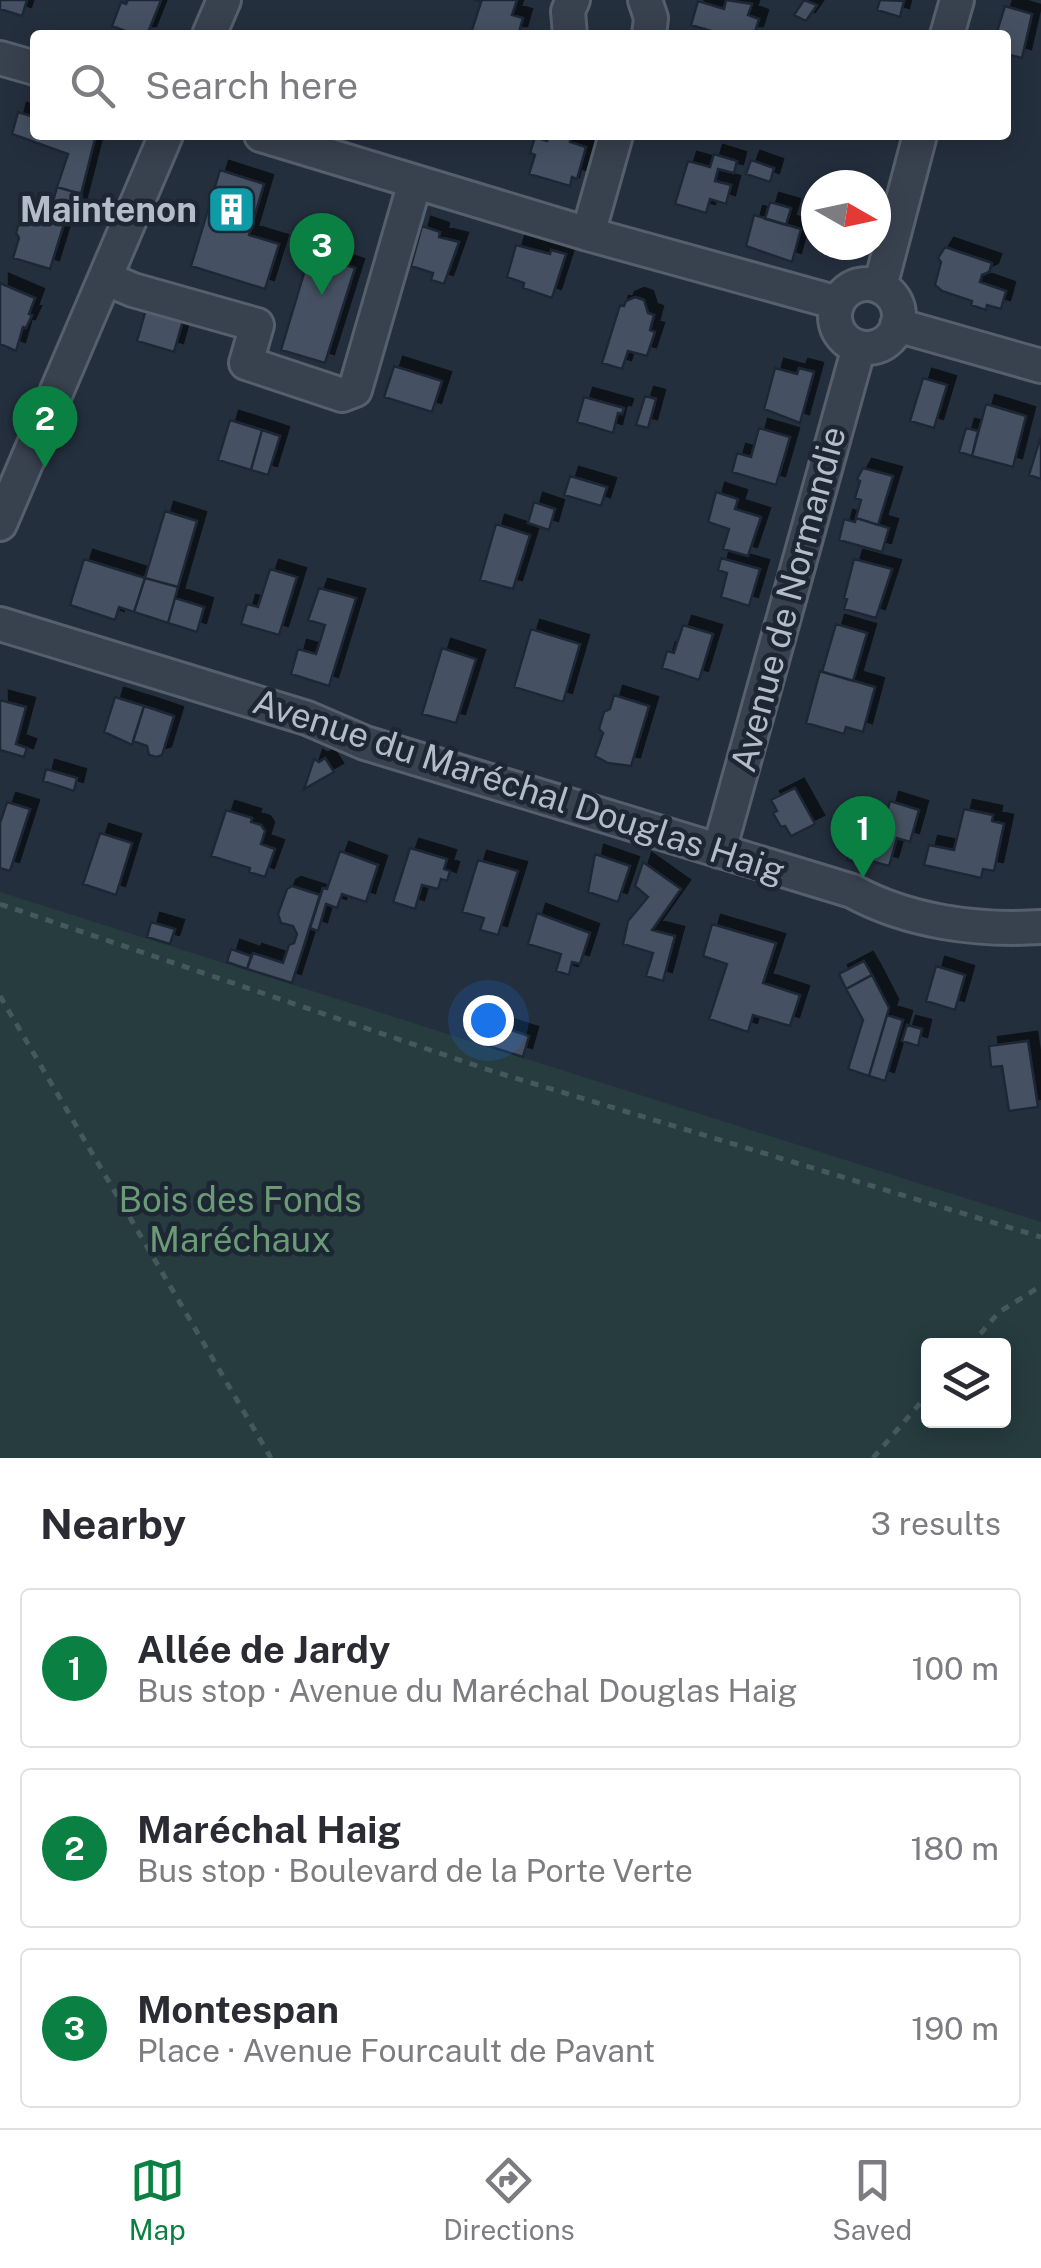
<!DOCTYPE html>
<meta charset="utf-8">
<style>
body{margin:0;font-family:"Public Sans",sans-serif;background:#f7f7f7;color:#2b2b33}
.controls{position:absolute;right:30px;bottom:30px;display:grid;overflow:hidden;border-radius:10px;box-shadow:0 5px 25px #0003}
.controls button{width:90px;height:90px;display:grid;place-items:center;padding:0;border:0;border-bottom:2px solid #e1e1e2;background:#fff;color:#2b2b33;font:50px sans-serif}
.compass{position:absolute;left:801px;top:170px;width:90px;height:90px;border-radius:50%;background:#fff;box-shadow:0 5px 25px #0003;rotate:99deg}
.you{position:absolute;left:488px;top:1020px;width:35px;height:35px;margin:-25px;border:8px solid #fff;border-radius:50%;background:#1a73e8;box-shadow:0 0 0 15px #1a73e833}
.badge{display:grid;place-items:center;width:65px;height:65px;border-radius:50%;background:#0b8043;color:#fff;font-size:32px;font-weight:700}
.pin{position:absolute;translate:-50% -82px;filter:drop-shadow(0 2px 5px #0008)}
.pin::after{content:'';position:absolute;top:52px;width:35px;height:30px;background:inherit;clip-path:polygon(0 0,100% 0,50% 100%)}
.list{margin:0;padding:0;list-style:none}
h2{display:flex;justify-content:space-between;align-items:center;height:130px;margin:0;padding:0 40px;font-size:42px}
h2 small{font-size:32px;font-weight:400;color:#7c7c81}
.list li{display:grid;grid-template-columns:65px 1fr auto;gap:30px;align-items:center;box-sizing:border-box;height:160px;margin:0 20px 20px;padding:0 20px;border:2px solid #e1e1e2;border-radius:10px}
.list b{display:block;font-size:38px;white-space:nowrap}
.list p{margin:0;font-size:32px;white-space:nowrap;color:#7c7c81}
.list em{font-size:32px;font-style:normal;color:#7c7c81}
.icon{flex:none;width:55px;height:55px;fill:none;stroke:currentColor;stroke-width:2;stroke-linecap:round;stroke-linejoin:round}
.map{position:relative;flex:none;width:1041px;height:1458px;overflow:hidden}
.search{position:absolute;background:#fff;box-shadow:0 5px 25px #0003;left:30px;right:30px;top:30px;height:110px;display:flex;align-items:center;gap:25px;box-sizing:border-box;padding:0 35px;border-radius:10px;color:#7c7c81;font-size:38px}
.sheet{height:670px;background:#fff}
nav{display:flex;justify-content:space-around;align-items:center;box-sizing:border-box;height:140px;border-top:2px solid #e1e1e2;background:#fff;font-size:28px;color:#7c7c81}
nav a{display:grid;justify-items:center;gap:5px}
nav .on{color:#0b8043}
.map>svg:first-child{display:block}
.green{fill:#263c3f;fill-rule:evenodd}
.building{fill:#455162;stroke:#1f2835;stroke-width:2.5;filter:url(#shadow)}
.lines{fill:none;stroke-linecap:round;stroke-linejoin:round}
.minor-casing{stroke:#565f6c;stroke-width:38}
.path{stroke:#44595c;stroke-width:5;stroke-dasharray:8 8;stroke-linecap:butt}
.minor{stroke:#38414e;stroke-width:32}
.labels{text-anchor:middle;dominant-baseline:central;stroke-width:9;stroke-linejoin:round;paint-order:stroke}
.poi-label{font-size:35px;font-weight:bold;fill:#b4bcc9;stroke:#1d2633;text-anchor:end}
.street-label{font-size:35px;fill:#b4bcc9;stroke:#1d2633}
.park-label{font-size:35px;fill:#6b9a76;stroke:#1d2633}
</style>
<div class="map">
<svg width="1041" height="1458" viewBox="0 0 1041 1458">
<defs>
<filter id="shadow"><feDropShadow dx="9" dy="-9" stdDeviation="0" flood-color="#0009"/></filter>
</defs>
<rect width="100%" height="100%" fill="#242f3e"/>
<path class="green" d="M0,892L1041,1222V1458H0ZM928,1346H1004V1420H928Z"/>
<path class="building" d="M0,0H27L22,16L0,9Z
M128,0H161L147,35H135L112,26L121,2L126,4Z
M475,0H517L512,15L523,18L518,35H489L472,30L481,2Z
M726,0L752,4L748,15L759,19L754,35H724L691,25L698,1L724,9Z
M804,0L817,5L806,21L794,15Z
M880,0L904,1L900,17L877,10Z
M1005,6L1032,14L1022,58L1006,54V35H996Z
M18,112L34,117L35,114V135H96L81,194L57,187L68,154L12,134Z
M549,135H572L570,142L586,147L577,179L572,177L570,186L529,174L535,155L530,153L535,137L547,141Z
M714,154L737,161L734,173L718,169L715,181L731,185L726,204L710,199L706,213L675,204L688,161L710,167Z
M751,160L774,168L770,182L746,174Z
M220,170L264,184L249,235L279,244L265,289L191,266Z
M57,187L81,194L75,216L67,214L50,269L13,258L19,238L16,233L18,226L24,223L30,203L51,209Z
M770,202L791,208L786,225L765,219Z
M754,215L801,229L792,262L746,246Z
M422,226L440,232L439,237L459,242L444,284L431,280L433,273L411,266Z
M516,245L550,254L551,250L566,254L552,298L523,288L524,283L507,277Z
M945,247L992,263L989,272L982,275L980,282L1006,291L1001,309L987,305L986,310L971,305L972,301L942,291L935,285L941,262L938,258Z
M310,253L355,268L325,363L281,350Z
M0,283L35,298L29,314L32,315L26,328L23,327L16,351L0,344Z
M635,297L644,300L648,313L654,315L650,330L655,332L647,356L628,351L622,369L602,363L620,305L624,306L626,301Z
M148,302L185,313L174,352L137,341Z
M394,366L442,381L432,412L384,397Z
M775,368L797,374L799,368L814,372L800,423L764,409Z
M923,378L947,385L934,428L910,421Z
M645,396L656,399L648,428L636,425Z
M584,397L624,408L622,414L618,413L613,433L577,422Z
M986,404L1026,416L1013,467L972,456Z
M230,420L262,430L251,470L218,460Z
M759,428L790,437L776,485L732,472L737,453L751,457Z
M966,428L978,431L972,456L959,452Z
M262,430L280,436L268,475L251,470Z
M1040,439L1041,440V479L1029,475Z
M863,468L893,476L878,525L856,518L861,500L855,498L860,481L857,479Z
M570,476L607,487L601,506L564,495Z
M716,492L738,499L735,509L761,517L748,556L723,549L729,529L708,522Z
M534,502L555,509L549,530L528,523Z
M165,511L197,521L178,587L145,578Z
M856,518L889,528L882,552L839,540L844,519L855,522Z
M496,524L530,535L513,589L480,580Z
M721,558L760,569L749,606L721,597L727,573L718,570Z
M84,559L145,578L134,612L119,607L115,620L70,605Z
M854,559L892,569L876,618L844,609L847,599L844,598Z
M270,569L297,577L279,635L241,624L247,604L258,607Z
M145,578L178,587L168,623L134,612Z
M319,588L356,598L329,686L291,674L298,649L316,654L325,625L308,620Z
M175,598L204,607L197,632L168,623Z
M836,624L867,633L853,681L822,672Z
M683,625L713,634L699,680L662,668L667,651L674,653Z
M531,629L580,644L563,702L514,687Z
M442,648L476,659L456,723L422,714Z
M820,671L875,687L863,732L846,727L844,734L806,723Z
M614,695L649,706L631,766L608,763L595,756L603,733L599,729L604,712L610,709Z
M115,697L144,706L132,745L104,732Z
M0,700L26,707L16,744L27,748L24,757L0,750Z
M144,706L174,716L162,755L157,757L149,755L147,746L133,741Z
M325,758L334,772L304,789L314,759L319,762Z
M46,769L77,778L74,791L43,781Z
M795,788L815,824L791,836L785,826L781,827L773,813L777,811L771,800Z
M890,801L919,810L910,842L897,838L889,866L860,858L859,863L847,860L855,834L866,837L868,830L881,834Z
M7,802L30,809L10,871L0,868V823Z
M964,809L993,815L992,821L1004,824L994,871L983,869L981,878L924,865L929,845L954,850Z
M226,810L252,818L251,822L261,825L265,831L261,844L275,849L265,877L249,872L250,868L211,856Z
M100,833L132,843L116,895L83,884Z
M410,848L447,859L444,869L450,871L447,881L441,879L438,889L422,885L415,909L393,902Z
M340,851L378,865L366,902L342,894L337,908L326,904L318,931L310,928L323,888L327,889Z
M595,854L630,866L618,902L588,892Z
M478,860L518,871L498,935L480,930L484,918L462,912Z
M643,862L681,889L652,930L675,936L663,981L646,976L653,953L623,944L628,921L648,897L635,886Z
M292,886L320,895L292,983L247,969L253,953L283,963L289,945L294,943L297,934L293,926L281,923L278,914L287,889Z
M537,913L590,933L580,964L572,962L569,975L556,971L561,954L528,944Z
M151,922L175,929L170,944L147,937Z
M712,924L776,943L763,983L800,995L790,1026L753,1015L748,1032L709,1019L727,964L703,956Z
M231,949L251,956L247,969L227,962Z
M864,961L872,975L846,989L839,974Z
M936,966L965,975L955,1010L926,1001Z
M872,975L889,1008L869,1076L848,1069L863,1020L846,989Z
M887,1015L903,1020L885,1081L869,1076Z
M495,1025L529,1036L523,1057L488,1046Z
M907,1025L922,1029L918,1046L902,1041Z
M1028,1041L1038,1107L1009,1111L1002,1066L991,1067L989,1046Z"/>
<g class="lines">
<defs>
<path id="minor" d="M645,0L651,18L649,35
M209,35L224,0
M570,35L568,11L573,0
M947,35L957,0
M0,58L35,68
M261,135L588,234L838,303
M588,234L616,135
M105,278L133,290L257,325L246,363L342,395L355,390L415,182
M835 316a32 32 0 1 1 64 0a32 32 0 1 1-64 0Z
M880,287L920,135
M897,325L1041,366
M0,524L166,135
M0,624L307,718L365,743L852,891C909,922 977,931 1041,927
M719,851L859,347"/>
</defs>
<use href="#minor" class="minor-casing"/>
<path class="path" d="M0,904L492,1071L1041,1237
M0,996L271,1458
M970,1346L999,1312L1041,1286
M873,1458L928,1394"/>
<use href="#minor" class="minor"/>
</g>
<defs>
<symbol id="building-square" viewBox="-11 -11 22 22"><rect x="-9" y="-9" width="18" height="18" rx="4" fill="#0f9aa8" stroke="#1d2633"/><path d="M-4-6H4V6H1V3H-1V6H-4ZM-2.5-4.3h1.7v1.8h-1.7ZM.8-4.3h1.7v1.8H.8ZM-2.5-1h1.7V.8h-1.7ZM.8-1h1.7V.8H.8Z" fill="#fff"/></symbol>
</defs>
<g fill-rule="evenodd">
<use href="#building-square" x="204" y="182" width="55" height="55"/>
</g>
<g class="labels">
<g class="poi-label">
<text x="197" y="209">Maintenon</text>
</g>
<g class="street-label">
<text transform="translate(788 599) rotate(-75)">Avenue de Normandie</text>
<text transform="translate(519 786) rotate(18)">Avenue du Maréchal Douglas Haig</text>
</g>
<g class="park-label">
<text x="240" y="1199">Bois des Fonds<tspan x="240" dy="40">Maréchaux</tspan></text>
</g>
</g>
</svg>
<div class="controls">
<button><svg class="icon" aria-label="layers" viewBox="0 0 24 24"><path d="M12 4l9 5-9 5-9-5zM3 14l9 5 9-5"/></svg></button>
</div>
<svg class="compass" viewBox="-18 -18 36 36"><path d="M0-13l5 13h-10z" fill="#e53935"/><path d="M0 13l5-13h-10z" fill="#7c7c81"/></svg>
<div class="you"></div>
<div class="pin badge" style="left:863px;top:878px">1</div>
<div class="pin badge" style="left:45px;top:468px">2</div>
<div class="pin badge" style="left:322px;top:295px">3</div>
<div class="search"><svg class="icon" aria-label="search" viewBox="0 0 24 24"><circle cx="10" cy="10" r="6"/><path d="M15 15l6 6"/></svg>Search here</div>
</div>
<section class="sheet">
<h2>Nearby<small>3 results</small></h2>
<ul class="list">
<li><span class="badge">1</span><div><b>Allée de Jardy</b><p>Bus stop · Avenue du Maréchal Douglas Haig</p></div><em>100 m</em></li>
<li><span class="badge">2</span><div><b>Maréchal Haig</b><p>Bus stop · Boulevard de la Porte Verte</p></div><em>180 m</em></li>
<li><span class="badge">3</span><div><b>Montespan</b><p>Place · Avenue Fourcault de Pavant</p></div><em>190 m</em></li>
</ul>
</section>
<nav>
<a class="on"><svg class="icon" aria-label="map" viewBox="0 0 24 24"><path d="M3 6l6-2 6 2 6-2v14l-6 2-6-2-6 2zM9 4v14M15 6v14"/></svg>Map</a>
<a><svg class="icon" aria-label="directions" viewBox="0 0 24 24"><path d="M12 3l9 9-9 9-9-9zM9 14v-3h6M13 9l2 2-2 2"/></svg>Directions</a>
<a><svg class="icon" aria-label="saved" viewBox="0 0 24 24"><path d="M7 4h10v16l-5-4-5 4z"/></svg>Saved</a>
</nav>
